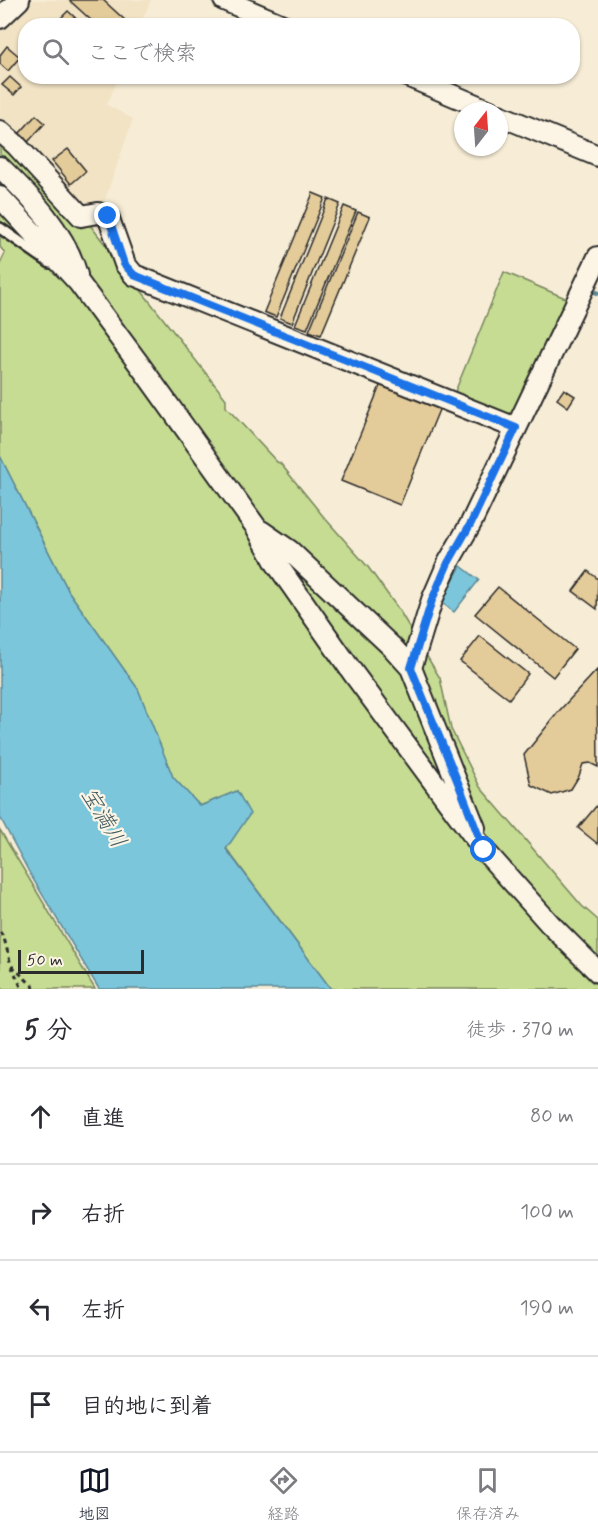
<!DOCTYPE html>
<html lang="ja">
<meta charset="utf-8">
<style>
body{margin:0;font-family:Mynerve,"Klee One",sans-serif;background:#f7f7f7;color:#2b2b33}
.compass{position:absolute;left:454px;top:102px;width:54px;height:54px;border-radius:50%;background:#fff;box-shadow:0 2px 4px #0004;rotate:17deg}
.scale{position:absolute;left:18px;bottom:15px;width:126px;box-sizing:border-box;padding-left:6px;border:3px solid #2b2b2b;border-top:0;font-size:16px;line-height:21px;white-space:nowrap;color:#2b2b2b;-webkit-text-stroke:4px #fcf5e5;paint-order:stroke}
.stop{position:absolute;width:18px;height:18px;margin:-14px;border:4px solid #1a73e8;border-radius:50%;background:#fff}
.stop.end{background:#1a73e8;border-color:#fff;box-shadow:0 2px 6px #0008}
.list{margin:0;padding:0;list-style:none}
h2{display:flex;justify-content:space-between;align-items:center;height:78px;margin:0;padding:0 24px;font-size:26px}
h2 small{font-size:20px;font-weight:400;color:#7c7c81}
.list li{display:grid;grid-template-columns:39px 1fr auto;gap:18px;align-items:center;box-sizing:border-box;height:96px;padding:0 24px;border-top:2px solid #e1e1e2}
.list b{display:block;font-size:22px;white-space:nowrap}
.list em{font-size:20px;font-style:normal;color:#7c7c81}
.icon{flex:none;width:33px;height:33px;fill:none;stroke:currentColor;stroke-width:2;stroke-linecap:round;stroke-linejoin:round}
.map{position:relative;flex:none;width:598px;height:989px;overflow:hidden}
.search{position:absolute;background:#fff;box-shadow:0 2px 4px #0004;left:18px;right:18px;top:18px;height:66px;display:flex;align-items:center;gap:15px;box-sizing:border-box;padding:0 21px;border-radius:24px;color:#7c7c81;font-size:22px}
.sheet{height:462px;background:#fff}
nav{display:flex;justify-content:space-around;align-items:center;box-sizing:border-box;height:84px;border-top:2px solid #e1e1e2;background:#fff;font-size:16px;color:#7c7c81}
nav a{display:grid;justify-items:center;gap:3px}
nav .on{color:#111827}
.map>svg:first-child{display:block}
.built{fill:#f1e3c4}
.green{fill:#c5dc92;stroke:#78845e;stroke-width:1.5}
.water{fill:#7cc6dc;stroke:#5c8895;stroke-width:1.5}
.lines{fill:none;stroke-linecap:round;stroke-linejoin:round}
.stream{stroke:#5c8895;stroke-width:5}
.building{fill:#e4cb9a;stroke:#2b2b2b;stroke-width:1.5}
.service-casing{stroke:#2b2b2b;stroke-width:14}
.minor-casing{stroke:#2b2b2b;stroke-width:24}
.path{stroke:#2b2b2b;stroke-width:3;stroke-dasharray:4.5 4.5;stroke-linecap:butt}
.service{stroke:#fcf5e5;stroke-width:9}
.minor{stroke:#fcf5e5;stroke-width:20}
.route{stroke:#1a73e8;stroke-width:8}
.labels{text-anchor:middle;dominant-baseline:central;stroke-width:4.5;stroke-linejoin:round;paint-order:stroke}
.water-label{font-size:22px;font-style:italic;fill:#435a60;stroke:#fcf5e5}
</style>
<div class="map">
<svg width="598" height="989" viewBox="0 0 598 989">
<rect width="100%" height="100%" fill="#f7edd6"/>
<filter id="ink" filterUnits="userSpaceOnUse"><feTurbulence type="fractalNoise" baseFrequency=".0167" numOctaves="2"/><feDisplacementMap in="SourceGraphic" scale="12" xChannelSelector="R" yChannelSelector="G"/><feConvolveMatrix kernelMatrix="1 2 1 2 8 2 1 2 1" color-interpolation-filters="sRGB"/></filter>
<g filter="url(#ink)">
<path class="built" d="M26,0H151L140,25L26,26V76L119,77L107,105L133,119L103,205L82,211L0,124V26Z"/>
<path class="green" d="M0,137L14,148L81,228L90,225L226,399V407L277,462L280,463L323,516L368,567L399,610L440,678L451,729L480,787L582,906L598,920V989H331L226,848L249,814L237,791L200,806L173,778L138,689L69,592L0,456V264L5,253L0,247Z
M504,272L570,300L512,424L452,399Z
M0,830L95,989H0Z"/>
<path class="water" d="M0,456L69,592L138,689L173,777L200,806L237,791L250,814L226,849L331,989H99L30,874L0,817Z
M461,566L479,580L454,612L441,602Z"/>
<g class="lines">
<path class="stream" d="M592,286L591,290L598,293"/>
</g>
<path class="building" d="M69,0H103L127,22L125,26H87L92,21Z
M68,11L81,23L79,26H66L60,19Z
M7,46L20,57L8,71L0,64V55Z
M10,77L21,87L14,95L2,85Z
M36,115L45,123L28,142L19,134Z
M68,149L86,171L71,184L52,161Z
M313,193L325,198L276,317L264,312Z
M328,199L340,204L292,323L280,318Z
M344,206L356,211L307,329L295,325Z
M358,212L370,217L321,335L309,331Z
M382,381L441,405L400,505L341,481Z
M564,389L575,396L568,407L557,399Z
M588,571L598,579L597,609L573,591Z
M498,587L575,649L553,677L475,614Z
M480,636L528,674L509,699L460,661Z
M597,670L598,767L590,763L583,764L579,776L571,789L552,795L531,785L524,755L559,711Z
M598,804V844L578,828Z"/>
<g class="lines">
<defs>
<path id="service" d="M0,228L50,263"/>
<path id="minor" d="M224,0L285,26
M0,18L19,0
M407,76L490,111
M499,115L598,156
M0,131L16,145L81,216L98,213L108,216L125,264L134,275L516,428
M0,167C31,197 65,232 77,275
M0,197L79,283L139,364L256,527L276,563L353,673L484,850L550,924L598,972
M261,531L290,551L392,647L411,668L475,828
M411,668L432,600L448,563L471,523L598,257"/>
</defs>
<use href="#service" class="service-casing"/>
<use href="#minor" class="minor-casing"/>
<path class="path" d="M0,932L4,938L11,965L22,989
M12,966L36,989"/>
<use href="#service" class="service"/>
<use href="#minor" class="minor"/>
</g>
</g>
<g class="lines" filter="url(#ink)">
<path class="route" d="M108,216L124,264L134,275L516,428L471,523L448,563L432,600L411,668L459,785L484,850"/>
</g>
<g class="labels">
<g class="water-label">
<text transform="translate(103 818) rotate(59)">宝満川</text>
</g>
</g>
</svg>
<svg class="compass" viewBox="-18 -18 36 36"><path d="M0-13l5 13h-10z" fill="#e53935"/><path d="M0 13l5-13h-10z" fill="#7c7c81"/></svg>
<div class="scale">50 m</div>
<div class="stop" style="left:484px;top:850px"></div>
<div class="stop end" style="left:108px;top:216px"></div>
<div class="search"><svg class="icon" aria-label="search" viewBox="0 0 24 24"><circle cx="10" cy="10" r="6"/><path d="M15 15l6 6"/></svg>ここで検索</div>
</div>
<section class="sheet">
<h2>5 分<small>徒歩 · 370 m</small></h2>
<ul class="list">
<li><svg class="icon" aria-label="ahead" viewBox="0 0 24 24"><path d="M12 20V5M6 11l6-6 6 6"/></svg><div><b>直進</b></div><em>80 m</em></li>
<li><svg class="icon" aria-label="right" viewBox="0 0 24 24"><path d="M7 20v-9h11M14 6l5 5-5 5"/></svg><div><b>右折</b></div><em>100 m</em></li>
<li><svg class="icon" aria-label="left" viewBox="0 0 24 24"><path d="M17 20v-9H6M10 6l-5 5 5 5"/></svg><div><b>左折</b></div><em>190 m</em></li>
<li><svg class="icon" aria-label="arrive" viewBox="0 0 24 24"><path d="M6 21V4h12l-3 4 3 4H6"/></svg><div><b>目的地に到着</b></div></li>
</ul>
</section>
<nav>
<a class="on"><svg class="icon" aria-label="map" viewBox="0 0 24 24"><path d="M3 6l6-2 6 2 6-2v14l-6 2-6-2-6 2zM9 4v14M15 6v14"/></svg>地図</a>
<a><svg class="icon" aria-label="directions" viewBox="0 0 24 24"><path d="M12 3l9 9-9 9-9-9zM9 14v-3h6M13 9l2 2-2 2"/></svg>経路</a>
<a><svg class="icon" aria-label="saved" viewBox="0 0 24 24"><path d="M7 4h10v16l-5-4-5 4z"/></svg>保存済み</a>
</nav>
